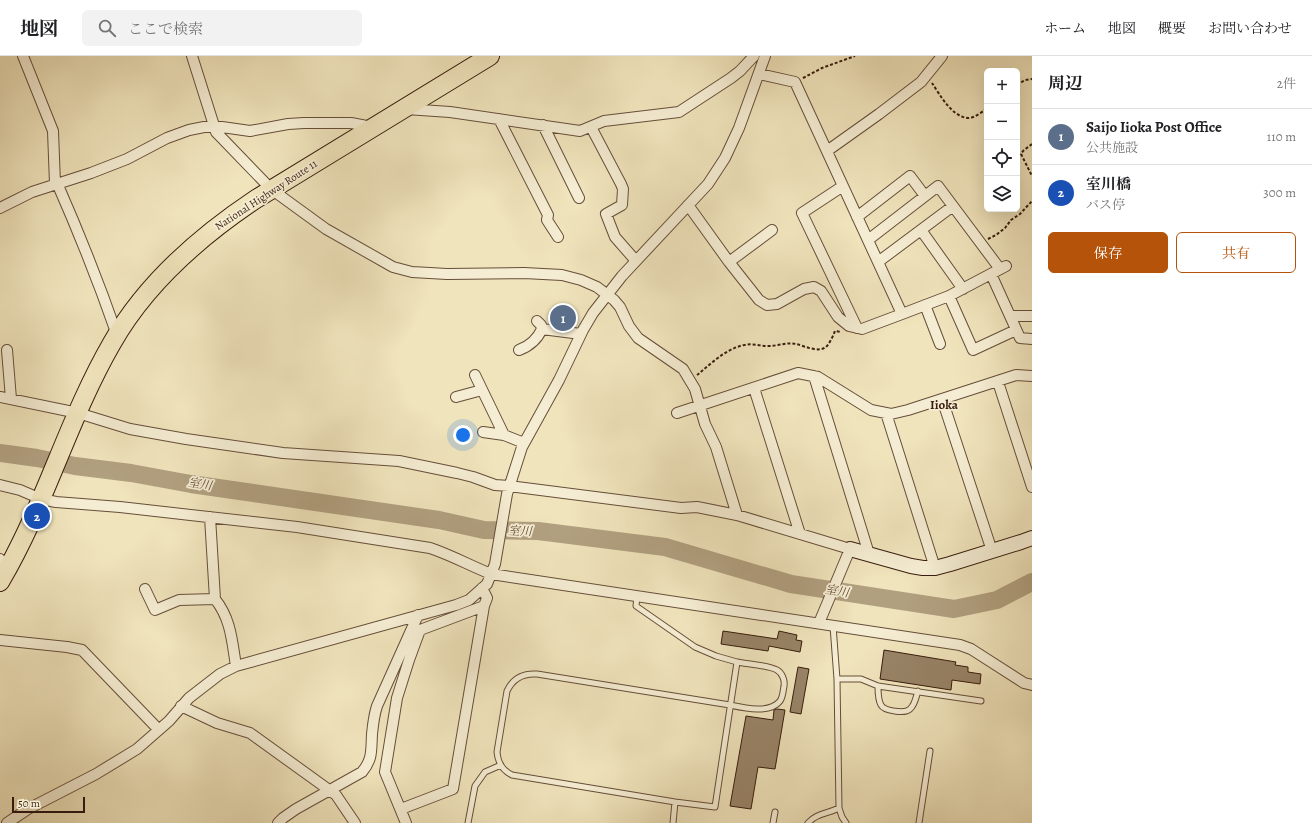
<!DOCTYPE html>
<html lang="ja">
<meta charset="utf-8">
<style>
body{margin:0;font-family:Alegreya,"Noto Serif JP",serif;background:#f2f2f2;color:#202124}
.controls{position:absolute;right:12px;top:12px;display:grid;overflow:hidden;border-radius:6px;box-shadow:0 4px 16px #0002}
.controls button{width:36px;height:36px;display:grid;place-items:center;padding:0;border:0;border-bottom:1px solid #e0e0e0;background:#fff;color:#202124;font:20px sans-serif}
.scale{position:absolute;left:12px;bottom:10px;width:73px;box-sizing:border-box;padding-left:4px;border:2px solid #381c0d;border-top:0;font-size:11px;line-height:14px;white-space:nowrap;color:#381c0d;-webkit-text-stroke:3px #f5edd3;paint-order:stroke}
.you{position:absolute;left:463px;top:379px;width:14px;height:14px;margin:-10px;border:3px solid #fff;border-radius:50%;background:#1a73e8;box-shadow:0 0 0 6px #1a73e833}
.badge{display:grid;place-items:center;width:26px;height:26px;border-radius:50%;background:#b45309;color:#fff;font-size:13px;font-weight:700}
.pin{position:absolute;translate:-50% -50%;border:2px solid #fff;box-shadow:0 1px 4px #0006}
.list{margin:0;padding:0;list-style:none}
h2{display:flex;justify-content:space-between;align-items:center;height:52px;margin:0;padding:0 16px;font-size:17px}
h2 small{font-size:13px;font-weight:400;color:#757577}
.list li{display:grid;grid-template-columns:26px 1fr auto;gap:12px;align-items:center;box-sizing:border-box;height:56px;padding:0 16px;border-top:1px solid #e0e0e0}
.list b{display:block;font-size:15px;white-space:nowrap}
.list p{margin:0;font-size:13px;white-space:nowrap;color:#757577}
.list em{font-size:13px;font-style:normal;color:#757577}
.actions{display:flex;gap:8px;padding:12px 16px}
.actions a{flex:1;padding:9px 0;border:1px solid #b45309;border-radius:6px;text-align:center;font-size:14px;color:#b45309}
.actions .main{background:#b45309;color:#fff}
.icon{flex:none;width:22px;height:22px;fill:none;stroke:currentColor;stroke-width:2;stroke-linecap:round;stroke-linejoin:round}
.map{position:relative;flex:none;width:1032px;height:767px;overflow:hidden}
header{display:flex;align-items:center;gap:24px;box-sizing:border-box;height:56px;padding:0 20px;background:#fff;border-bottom:1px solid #e0e0e0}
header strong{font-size:19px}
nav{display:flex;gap:22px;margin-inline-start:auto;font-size:14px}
.search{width:280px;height:36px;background:#f2f2f2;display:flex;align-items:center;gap:10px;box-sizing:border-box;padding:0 14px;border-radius:6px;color:#757577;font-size:15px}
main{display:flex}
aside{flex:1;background:#fff}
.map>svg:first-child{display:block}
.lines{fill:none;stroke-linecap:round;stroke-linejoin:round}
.river{stroke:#b1a080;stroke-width:18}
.building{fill:#988468;stroke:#381c0d}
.lane-casing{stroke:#664e39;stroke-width:7}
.street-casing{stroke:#664e39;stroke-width:12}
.secondary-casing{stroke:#381c0d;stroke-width:16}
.highway-casing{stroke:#381c0d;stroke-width:20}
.path{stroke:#381c0d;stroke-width:2;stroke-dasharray:3 2;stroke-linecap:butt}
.lane{stroke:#f5edd3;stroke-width:5}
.street{stroke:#f5edd3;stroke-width:10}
.secondary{stroke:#f5edd3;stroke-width:14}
.highway{stroke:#f0e4bc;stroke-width:18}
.labels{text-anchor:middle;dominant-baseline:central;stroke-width:3.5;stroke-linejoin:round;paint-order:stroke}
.street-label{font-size:11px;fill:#381c0d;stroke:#f5edd3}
.water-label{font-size:12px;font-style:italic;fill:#624a35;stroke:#f5edd3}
.quarter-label{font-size:13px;font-weight:bold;fill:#381c0d;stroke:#f5edd3}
</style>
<header>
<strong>地図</strong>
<div class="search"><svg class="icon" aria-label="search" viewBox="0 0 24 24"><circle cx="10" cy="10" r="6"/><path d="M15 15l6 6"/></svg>ここで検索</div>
<nav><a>ホーム</a><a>地図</a><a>概要</a><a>お問い合わせ</a></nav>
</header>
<main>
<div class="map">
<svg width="1032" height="767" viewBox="0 0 1032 767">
<rect width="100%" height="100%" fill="#f0e4bc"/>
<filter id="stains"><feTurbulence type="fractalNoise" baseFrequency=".005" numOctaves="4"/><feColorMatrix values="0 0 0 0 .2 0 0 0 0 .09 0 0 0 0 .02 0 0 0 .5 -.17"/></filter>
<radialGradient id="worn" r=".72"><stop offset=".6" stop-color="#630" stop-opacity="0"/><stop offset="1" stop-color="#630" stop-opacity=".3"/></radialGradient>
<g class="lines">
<path class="river" d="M0,397L37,402L75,410L131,417L191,428L439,464L484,474L538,475L665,491L791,528L954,553L997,544L1032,526"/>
</g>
<path class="building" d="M561,251L575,260L568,270L557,268L552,265Z
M723,575L777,583L779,575L797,579L796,584L802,585L800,596L769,590L768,595L721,588Z
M884,594L956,606L955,609L968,611V616L981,618L980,628L952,624L951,634L880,623Z
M798,611L809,613L801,658L790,656Z
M777,653L785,654L775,713L758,711L751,753L730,750L746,660L773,664L774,654Z"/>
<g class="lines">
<defs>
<path id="lane" d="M637,540L636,550L695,591L716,600L737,606L715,751L675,746L512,719C502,714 498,707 497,696L507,635C513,622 523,617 537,618L730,649C744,652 770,658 780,645C783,641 783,635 784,630C785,624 782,617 777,614C768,609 747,608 737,606
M833,570L837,623L839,752L842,761L846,767
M837,623H861L878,630L981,645
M878,630C878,636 878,644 881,649C884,655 905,658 910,653C915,649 916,641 918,635
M468,767L475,730L485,716L501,709
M673,767L675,746
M773,767L775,756
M808,767C817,757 827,758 839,752
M919,767L930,695"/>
<path id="street" d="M23,0L53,75L55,128
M192,0L216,76L271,133L326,173L393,211L412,216L447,218L524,217L562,219L581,224L597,231L614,244L620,251L629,270L638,282L683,313L695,333L705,368L716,391L737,459
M759,18L795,26L902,258L949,240L1006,210
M406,53L450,56L580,75L604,65L679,56L731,22L740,15L754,0
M499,63L548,159L547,164L558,181
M543,69L579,142
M591,71L621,128L623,133L622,149L606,158L615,181L636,205
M827,95L879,58L921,26L942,0
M57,127C79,177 99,227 117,279
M843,130L802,157L857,272
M688,149L729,206L759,244L767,249L777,248L804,233L814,231L821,235L838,261L849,270L862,273L902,258
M0,152L32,136L91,117L127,103L167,82L189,74L204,71H222L250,75L288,68L304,67H351L372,71
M857,161L910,120L925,140
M921,174L963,233
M868,184L938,130L1000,213
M729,206L772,174
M878,206L953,150
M991,218L1020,282L1032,283
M949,240L973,294L1016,274
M925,249L940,288
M1010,260H1032
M542,273L581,278
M7,294L11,343
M519,294C530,290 537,284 542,273L541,269L537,265
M475,319L504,379L524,387
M814,320L869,498
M998,326L1032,431
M754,332L800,478
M0,341L78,357L130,373L186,383L283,397L399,405L457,417L473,421L495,429L509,430L681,452L697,451L737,459L850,493L819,567
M456,341L482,334
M942,343L992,495
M677,357L798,317L818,321L871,354L891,358L908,354L1016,319L1032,320
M886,357L935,512
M483,376L504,379
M0,429L20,434L41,443L56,446L120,451L297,471L430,492C451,499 471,510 491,518L960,589L971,593L1024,627L1032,629
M210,461L215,543
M0,503V505
M145,533L155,554L179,544L215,543C231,563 232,585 236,610
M0,584L67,591L82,594L159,674
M181,650L217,667L250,677L336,739L355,767
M401,753L453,733L484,550L487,542L482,532
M7,767L28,753L96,718L137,693L169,665L189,642L220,618L236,610L456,549L469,544L487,528L495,508L507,438L522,391L559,324L583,274L593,257L622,220L708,128L725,102L739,72L765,0
M278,767L283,762L296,753L362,716C373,703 371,694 372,678C373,668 374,659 377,650L418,559
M406,767L385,716L397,642L409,604L420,574L484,550"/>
<path id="secondary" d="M850,493L911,510L923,512H935L950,508L1021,486L1032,482"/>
<path id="highway" d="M0,526C45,450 68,363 112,287C146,227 199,181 256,143L490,0"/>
</defs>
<use href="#lane" class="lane-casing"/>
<use href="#street" class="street-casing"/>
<use href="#secondary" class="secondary-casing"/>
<use href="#highway" class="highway-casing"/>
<path class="path" d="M803,22L822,12L855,0
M932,27C940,39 952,61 968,62C975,62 982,56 987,52
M1017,29L1025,24L1032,23
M1032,88L1023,95L1021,98L1032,120
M988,183L996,179L1005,172L1011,164L1020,158L1032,145
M697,319C711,308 725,293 744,289C752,287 760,290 768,290C778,290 787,286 796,288C805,290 818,297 826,291C830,287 833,280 835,275L841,276"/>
<use href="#lane" class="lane"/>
<use href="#street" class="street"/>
<use href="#secondary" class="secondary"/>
<use href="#highway" class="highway"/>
</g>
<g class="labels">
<g class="street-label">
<text transform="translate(266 139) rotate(-33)">National Highway Route 11</text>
</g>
<g class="water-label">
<text transform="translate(200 428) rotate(9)">室川</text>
<text transform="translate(520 475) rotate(2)">室川</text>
<text transform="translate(837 535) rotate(9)">室川</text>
</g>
<g class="quarter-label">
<text x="944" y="348">Iioka</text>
</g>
</g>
<rect width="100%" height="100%" filter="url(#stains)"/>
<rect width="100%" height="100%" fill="url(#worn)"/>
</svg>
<div class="controls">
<button>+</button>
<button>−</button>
<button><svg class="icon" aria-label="locate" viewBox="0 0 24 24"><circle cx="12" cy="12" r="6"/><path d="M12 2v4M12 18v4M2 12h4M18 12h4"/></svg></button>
<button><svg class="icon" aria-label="layers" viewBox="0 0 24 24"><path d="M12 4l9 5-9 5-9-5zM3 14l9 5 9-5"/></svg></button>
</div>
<div class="scale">50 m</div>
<div class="you"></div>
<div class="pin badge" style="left:563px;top:262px;background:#5c6f8a">1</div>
<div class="pin badge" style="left:37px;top:460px;background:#1a4fb4">2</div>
</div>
<aside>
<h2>周辺<small>2件</small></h2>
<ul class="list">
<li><span class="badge" style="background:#5c6f8a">1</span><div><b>Saijo Iioka Post Office</b><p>公共施設</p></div><em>110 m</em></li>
<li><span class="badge" style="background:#1a4fb4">2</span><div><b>室川橋</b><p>バス停</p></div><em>300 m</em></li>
</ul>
<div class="actions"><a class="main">保存</a><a>共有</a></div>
</aside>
</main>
